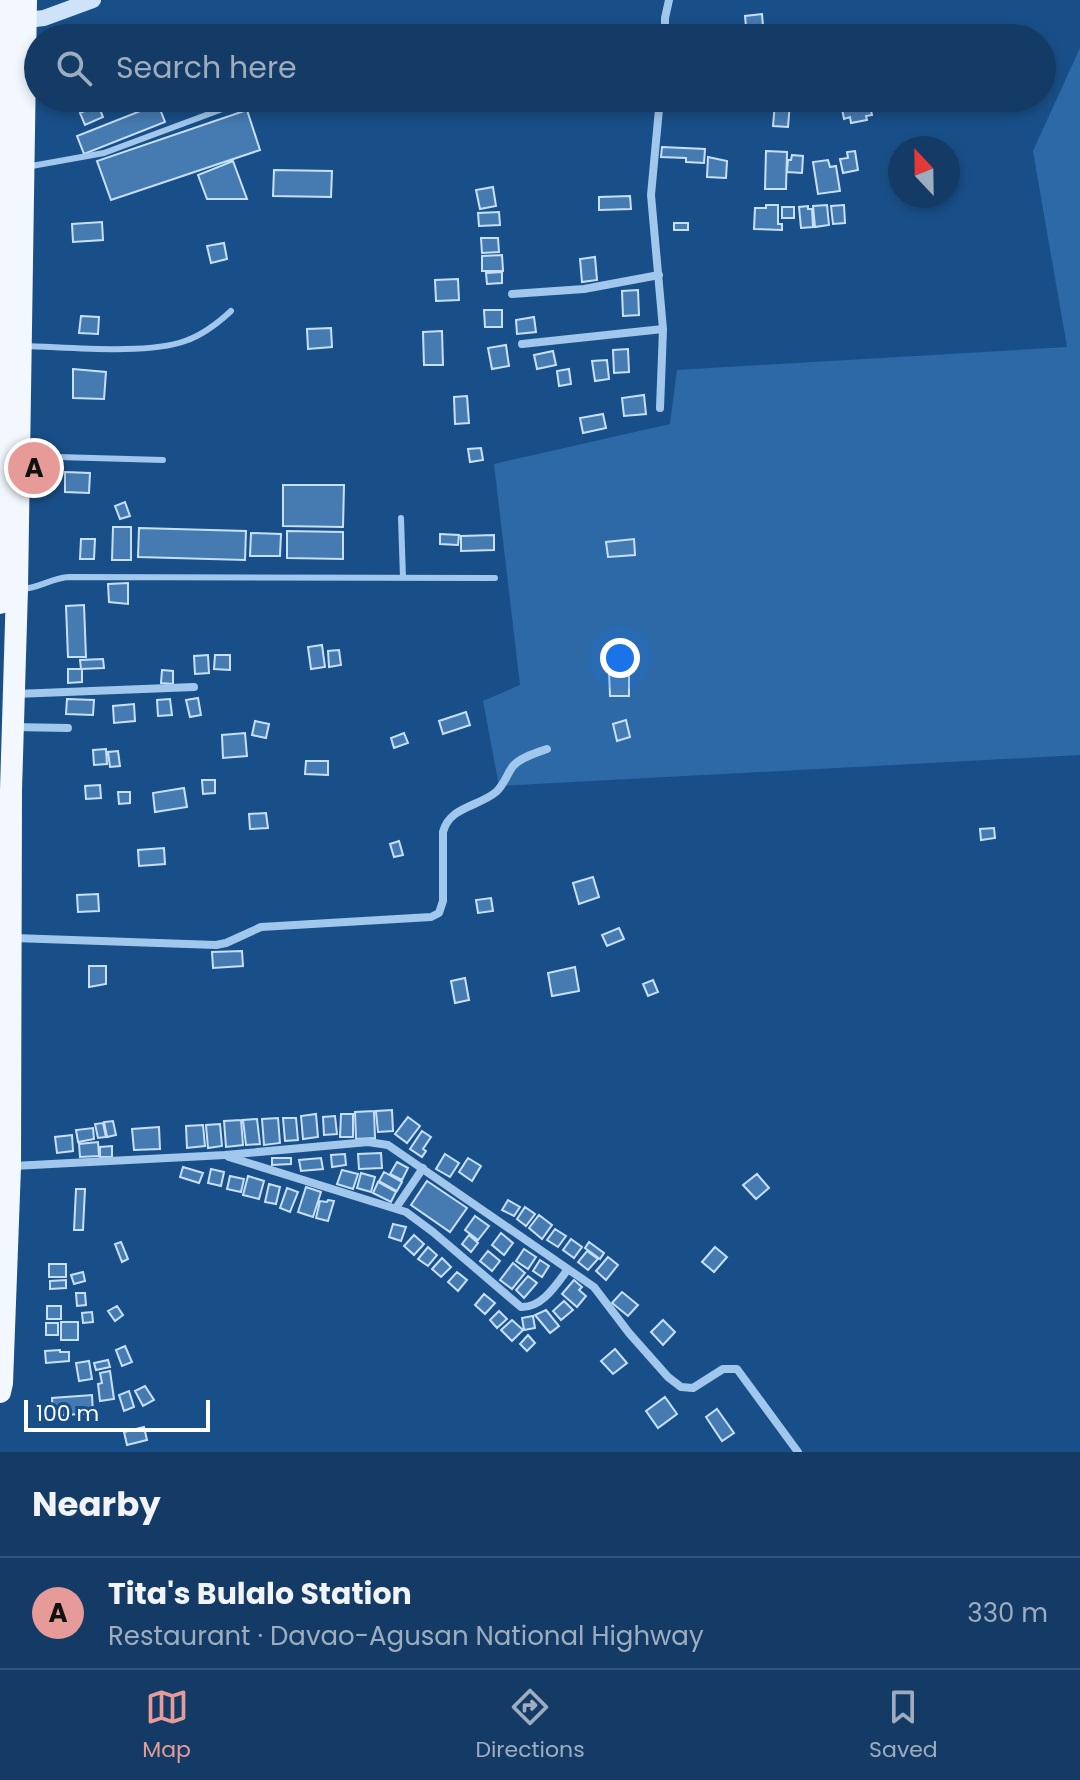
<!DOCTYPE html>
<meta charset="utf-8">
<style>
body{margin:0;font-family:Poppins,sans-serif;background:#20466f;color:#f1f3f6}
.compass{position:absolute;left:888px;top:136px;width:72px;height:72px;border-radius:50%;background:#133b66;box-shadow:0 4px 12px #0003;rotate:338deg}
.scale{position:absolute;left:24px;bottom:20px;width:186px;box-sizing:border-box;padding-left:8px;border:4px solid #fff;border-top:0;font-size:22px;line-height:28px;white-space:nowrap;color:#fff;-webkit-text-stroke:6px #194f88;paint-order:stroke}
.you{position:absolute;left:620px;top:658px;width:28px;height:28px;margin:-20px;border:6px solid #fff;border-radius:50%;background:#1a73e8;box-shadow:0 0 0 12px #1a73e833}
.badge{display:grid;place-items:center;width:52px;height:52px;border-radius:50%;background:#e69b98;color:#111;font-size:26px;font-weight:700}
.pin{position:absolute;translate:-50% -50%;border:4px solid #fff;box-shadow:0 2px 8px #0006}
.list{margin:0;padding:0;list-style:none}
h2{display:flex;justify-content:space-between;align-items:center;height:104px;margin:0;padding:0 32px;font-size:34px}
h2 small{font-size:26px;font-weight:400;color:#9dadbf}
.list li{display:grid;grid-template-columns:52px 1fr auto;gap:24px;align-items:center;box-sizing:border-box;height:112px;padding:0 32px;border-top:2px solid #32557a}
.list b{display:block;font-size:30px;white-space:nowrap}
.list p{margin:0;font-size:26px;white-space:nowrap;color:#9dadbf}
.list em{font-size:26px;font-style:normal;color:#9dadbf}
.icon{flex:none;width:44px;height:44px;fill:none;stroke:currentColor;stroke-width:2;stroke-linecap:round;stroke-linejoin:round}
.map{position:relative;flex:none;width:1080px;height:1452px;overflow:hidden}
.search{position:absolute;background:#133b66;box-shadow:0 4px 12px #0003;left:24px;right:24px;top:24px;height:88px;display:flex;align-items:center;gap:20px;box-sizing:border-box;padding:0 28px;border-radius:44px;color:#9dadbf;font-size:30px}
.sheet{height:216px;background:#133b66}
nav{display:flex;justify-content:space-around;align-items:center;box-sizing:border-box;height:112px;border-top:2px solid #32557a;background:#133b66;font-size:22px;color:#9dadbf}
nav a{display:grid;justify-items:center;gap:4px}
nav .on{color:#e69b98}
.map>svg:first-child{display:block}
.green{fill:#2c69a6}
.building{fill:#467bb2;stroke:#c7e0f9;stroke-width:2}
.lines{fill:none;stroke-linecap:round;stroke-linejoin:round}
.service{stroke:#a1c7ed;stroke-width:6}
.minor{stroke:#a1c7ed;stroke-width:8}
.secondary{stroke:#cee3f9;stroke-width:16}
.trunk{stroke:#f3f8ff;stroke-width:22}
</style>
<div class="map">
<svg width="1080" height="1452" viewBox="0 0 1080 1452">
<rect width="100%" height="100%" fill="#194f88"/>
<path class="green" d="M1080,48V755L499,786L483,701L520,685L494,464L670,424L677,370L1067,347L1033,151Z"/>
<path class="building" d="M762,14L763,26L774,25L775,34L762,35V38H747L745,16Z
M69,98H101L74,109Z
M705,98H729L728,103L705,102Z
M868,98L872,115L866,116L867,120L851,123L850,117L844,119L841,104Z
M775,102L790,103L788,127L773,126Z
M158,104L165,122L84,154L77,136Z
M98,105L103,117L85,125L80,113Z
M247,110L260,150L111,200L97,161Z
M662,147L705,149L704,163L686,162V158L661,157Z
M766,151L787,152L786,189H765Z
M855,151L858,170L843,173L840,159L848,158L847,152Z
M792,155L803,156L802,173L787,172L788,160H791Z
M708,157L727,161L726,178L707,177Z
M828,160L830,167L836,166L840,191L818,194L813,162Z
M233,161L247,199H207L198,175Z
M274,170L332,171L331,197L273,196Z
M493,187L496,206L480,209L476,190Z
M630,196L631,209L599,210V197Z
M766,205H778V224H782V230L754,229L755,208H766Z
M827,205L829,225L815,227L813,206Z
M844,205L845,223L833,224L831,206Z
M808,206V209H812L813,227L801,228L799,207Z
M782,207H794V218H782Z
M499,212L500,225L479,226L478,213Z
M102,222L103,240L73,242L72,224Z
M674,223H688V230H674Z
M481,238H498L499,252L482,253Z
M224,243L227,259L211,263L207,246Z
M502,255L503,271H482V256Z
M595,257L597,280L582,282L580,259Z
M502,272V283L487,284L486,273Z
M458,279L459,300L436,301L435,280Z
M638,290L639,315L623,316L622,291Z
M484,310H502V327H485Z
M81,316L99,317L98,334L79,333Z
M534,317L536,332L517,334L516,320Z
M331,328L332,347L308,349L307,329Z
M442,331L443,365H424L423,332Z
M506,345L509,366L492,369L488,348Z
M628,349L629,372L614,373L613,350Z
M553,351L556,365L537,369L534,355Z
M607,360L609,379L595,381L592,361Z
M73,369L106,372L104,399L73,398Z
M569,369L571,384L559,386L557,371Z
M644,395L646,414L624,416L622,398Z
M467,396L469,423L455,424L454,397Z
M603,414L606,428L583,433L580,418Z
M481,448L483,460L470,462L468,449Z
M65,472L90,473L89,493L65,492Z
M283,485H344L343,527L283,526Z
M125,502L130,516L120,519L115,506Z
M113,527H131V560H112Z
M139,528L246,531L245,560L138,557Z
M287,531L343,532V559L287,558Z
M251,533L281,534L280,556H250Z
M440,534L459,535L458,545L440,544Z
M494,535V550L461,551V536Z
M81,539H95L94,559H80Z
M634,539L635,555L608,557L606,542Z
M128,583V604L109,602L108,584Z
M84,605L86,657H68L66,606Z
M322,645L325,667L311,669L308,647Z
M339,650L341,665L329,667L328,651Z
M208,655L209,673L195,674L194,656Z
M215,655H230V670L214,669Z
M103,659L104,668L81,669L80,660Z
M68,669H82V682L68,683Z
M162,670L173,671V684L161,683Z
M629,670V696H610L609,671Z
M198,698L201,715L190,717L186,700Z
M67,699L94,700L93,715L66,714Z
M170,699L172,715L158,716L157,700Z
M134,704L135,721L114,723L113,706Z
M466,712L470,725L443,734L439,721Z
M626,720L630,737L617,741L613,724Z
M255,721L269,724L266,738L252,735Z
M245,733L247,756L223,758L222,735Z
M404,733L408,743L394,748L391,738Z
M106,749L107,764L94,765L93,750Z
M118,751L120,766L110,767L108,752Z
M306,761H328V775L305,774Z
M202,780H215V793L203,794Z
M100,785L101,798L86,799L85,786Z
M184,788L187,807L155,812L153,793Z
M118,792H130V803L119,804Z
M266,813L268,828L250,829L249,814Z
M994,828L995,838L981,840L980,829Z
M399,841L403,855L394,857L390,844Z
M164,848L165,864L139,866L138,850Z
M593,877L599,897L579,904L573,883Z
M98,894L99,911L78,912L77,895Z
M491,898L493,911L478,913L476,900Z
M619,928L624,939L607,946L602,935Z
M242,951L243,966L213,968L212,952Z
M89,966H106V984L89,987Z
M575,967L579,991L552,996L548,973Z
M465,978L469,1000L455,1003L451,981Z
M653,980L658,992L648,996L643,984Z
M392,1110L393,1131L378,1132L376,1111Z
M374,1111L375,1138L356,1139L355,1112Z
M316,1114L318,1137L303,1139L301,1116Z
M341,1114H353V1137H340Z
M335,1116L337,1134L324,1135L323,1117Z
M408,1117L420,1126L407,1143L395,1134Z
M278,1118L280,1143L264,1145L262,1119Z
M283,1118H296L298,1140L285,1141Z
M257,1119L260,1144L246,1145L243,1120Z
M241,1120L243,1145L226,1147L224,1121Z
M113,1121L116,1135L107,1137L104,1122Z
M103,1123L106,1137L98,1138L95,1124Z
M220,1124L222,1146L208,1148L206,1125Z
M203,1125L205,1146L187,1148L186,1126Z
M159,1127L160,1149L134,1150L132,1129Z
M93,1128L94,1139L78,1142L76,1130Z
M422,1131L431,1137L423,1149L426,1151L422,1157L410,1149Z
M72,1135L73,1151L57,1153L55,1137Z
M98,1142L99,1156L80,1157L79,1144Z
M112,1146V1157H100V1147Z
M381,1153L382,1168L359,1169L358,1154Z
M345,1154L346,1165L332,1167L331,1155Z
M445,1154L459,1163L450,1177L436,1169Z
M272,1158H291V1164L272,1165Z
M321,1158L323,1169L301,1171L299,1160Z
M468,1158L481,1166L472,1181L459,1172Z
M397,1162L408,1168L402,1180L390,1174Z
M183,1167L203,1173L199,1183L180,1177Z
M211,1169L224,1172L221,1186L208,1183Z
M342,1170L358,1174L353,1189L337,1184Z
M384,1172L402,1182L397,1191L379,1181Z
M361,1173L375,1177L371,1192L357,1188Z
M757,1174L769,1188L756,1199L743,1185Z
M230,1176L244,1179L241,1192L227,1189Z
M248,1176L264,1181L259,1199L243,1195Z
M427,1181L467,1208L450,1232L411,1205Z
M378,1182L396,1192L391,1202L373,1193Z
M269,1184L280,1187L276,1204L265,1202Z
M306,1187L321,1192L313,1217L298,1212Z
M287,1188L298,1192L290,1212L280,1208Z
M76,1189H85L83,1230H74Z
M328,1200L334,1201L328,1221L316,1218L320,1201L327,1202Z
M508,1200L520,1207L514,1216L502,1210Z
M525,1207L535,1214L526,1226L517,1219Z
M539,1215L552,1225L542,1239L529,1228Z
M475,1216L489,1226L478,1240L465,1230Z
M393,1224L406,1227L401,1241L389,1237Z
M555,1229L566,1236L558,1247L547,1240Z
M501,1233L513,1243L504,1255L492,1245Z
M414,1235L424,1244L414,1255L404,1246Z
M469,1235L478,1243L471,1252L462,1244Z
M571,1239L582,1247L574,1258L563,1250Z
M121,1242L128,1259L122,1262L115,1244Z
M589,1242L604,1253L600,1259L585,1248Z
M428,1247L437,1255L428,1266L418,1259Z
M715,1247L727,1257L714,1272L702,1262Z
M524,1249L536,1257L528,1269L516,1261Z
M488,1251L500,1261L492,1271L480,1261Z
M587,1251L598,1259L588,1270L578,1262Z
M608,1257L618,1265L606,1280L596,1271Z
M442,1258L451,1267L441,1277L432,1269Z
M540,1260L549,1266L542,1277L533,1271Z
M513,1263L525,1273L512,1289L500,1280Z
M49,1264H66V1277H49Z
M83,1272L85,1281L74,1284L71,1275Z
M457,1272L467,1280L458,1291L448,1282Z
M528,1276L537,1283L524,1298L516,1290Z
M66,1280V1288L50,1289V1281Z
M574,1280L582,1287L579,1290L586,1296L577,1307L562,1294Z
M622,1292L638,1305L628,1316L612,1303Z
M76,1293H85L86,1305L77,1306Z
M484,1294L495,1303L485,1314L475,1305Z
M564,1301L573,1310L561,1320L553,1311Z
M47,1306H61V1319H47Z
M117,1306L123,1315L115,1321L108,1311Z
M546,1310L559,1326L550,1333L535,1315Z
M499,1311L507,1319L497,1328L490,1320Z
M92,1312L93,1322L83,1323L82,1313Z
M533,1316L535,1328L524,1330L522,1318Z
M512,1320L523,1330L512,1341L501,1330Z
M663,1320L675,1332L663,1345L651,1332Z
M61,1322H78V1340H61Z
M46,1323H58V1335H46Z
M528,1335L535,1343L527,1351L520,1344Z
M125,1346L132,1362L122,1366L116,1350Z
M615,1349L627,1363L613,1374L601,1361Z
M60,1350V1352H69V1361L46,1363L45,1351Z
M108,1360L110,1367L96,1370L94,1363Z
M89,1361L92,1379L79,1381L76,1363Z
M110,1371L114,1399L100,1401L98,1384L102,1383L100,1373Z
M145,1386L154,1400L143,1406L135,1391Z
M129,1391L134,1407L124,1411L119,1395Z
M92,1395L93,1413L53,1416L52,1398Z
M665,1397L677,1414L658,1428L646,1411Z
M717,1409L734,1433L722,1441L706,1417Z
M144,1427L147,1440L127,1445L124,1432Z"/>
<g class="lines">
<path class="service" d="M410,38L435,28
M26,167L104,153L252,98
M25,346C67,347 147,355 185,341C203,335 217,324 231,311
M22,456L163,460
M401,518L403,578
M21,589C38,589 51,578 69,577L495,578"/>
<path class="minor" d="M665,38V18L669,0
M660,98L651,195L663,329L660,408
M512,294L584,289L659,275
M522,344L663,329
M15,694L194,687
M13,727L68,728
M14,938L216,945L226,943L261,927L431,917L439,913L443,901V832C449,807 478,807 496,792C504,785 507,774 513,766C521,757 536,753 547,749
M229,1157L406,1212L433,1232L521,1307C542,1308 556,1285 568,1269
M13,1166L225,1155L368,1142L388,1145L594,1287L629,1333L668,1377L681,1387L693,1388L723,1369H737L798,1452
M396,1208L423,1168"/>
<path class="secondary" d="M18,21L44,18L93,0"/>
<path class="trunk" d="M0,603L10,0
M0,1392L2,1383L10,1167L11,790L17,589L26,0"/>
</g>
</svg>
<svg class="compass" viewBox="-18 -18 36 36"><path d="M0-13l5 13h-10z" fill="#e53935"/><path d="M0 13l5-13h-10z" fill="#9dadbf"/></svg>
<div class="scale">100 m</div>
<div class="you"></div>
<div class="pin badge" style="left:34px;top:468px">A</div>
<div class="search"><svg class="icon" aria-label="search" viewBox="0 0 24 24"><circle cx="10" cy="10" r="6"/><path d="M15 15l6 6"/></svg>Search here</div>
</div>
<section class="sheet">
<h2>Nearby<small></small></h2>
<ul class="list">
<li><span class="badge">A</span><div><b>Tita's Bulalo Station</b><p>Restaurant · Davao-Agusan National Highway</p></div><em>330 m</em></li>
</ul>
</section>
<nav>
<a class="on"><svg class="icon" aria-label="map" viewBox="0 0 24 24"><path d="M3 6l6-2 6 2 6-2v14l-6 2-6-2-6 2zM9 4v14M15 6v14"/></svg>Map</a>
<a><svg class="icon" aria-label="directions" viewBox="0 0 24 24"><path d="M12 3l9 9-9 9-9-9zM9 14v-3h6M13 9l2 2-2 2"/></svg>Directions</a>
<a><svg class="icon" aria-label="saved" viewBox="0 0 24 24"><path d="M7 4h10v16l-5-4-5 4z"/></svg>Saved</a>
</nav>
